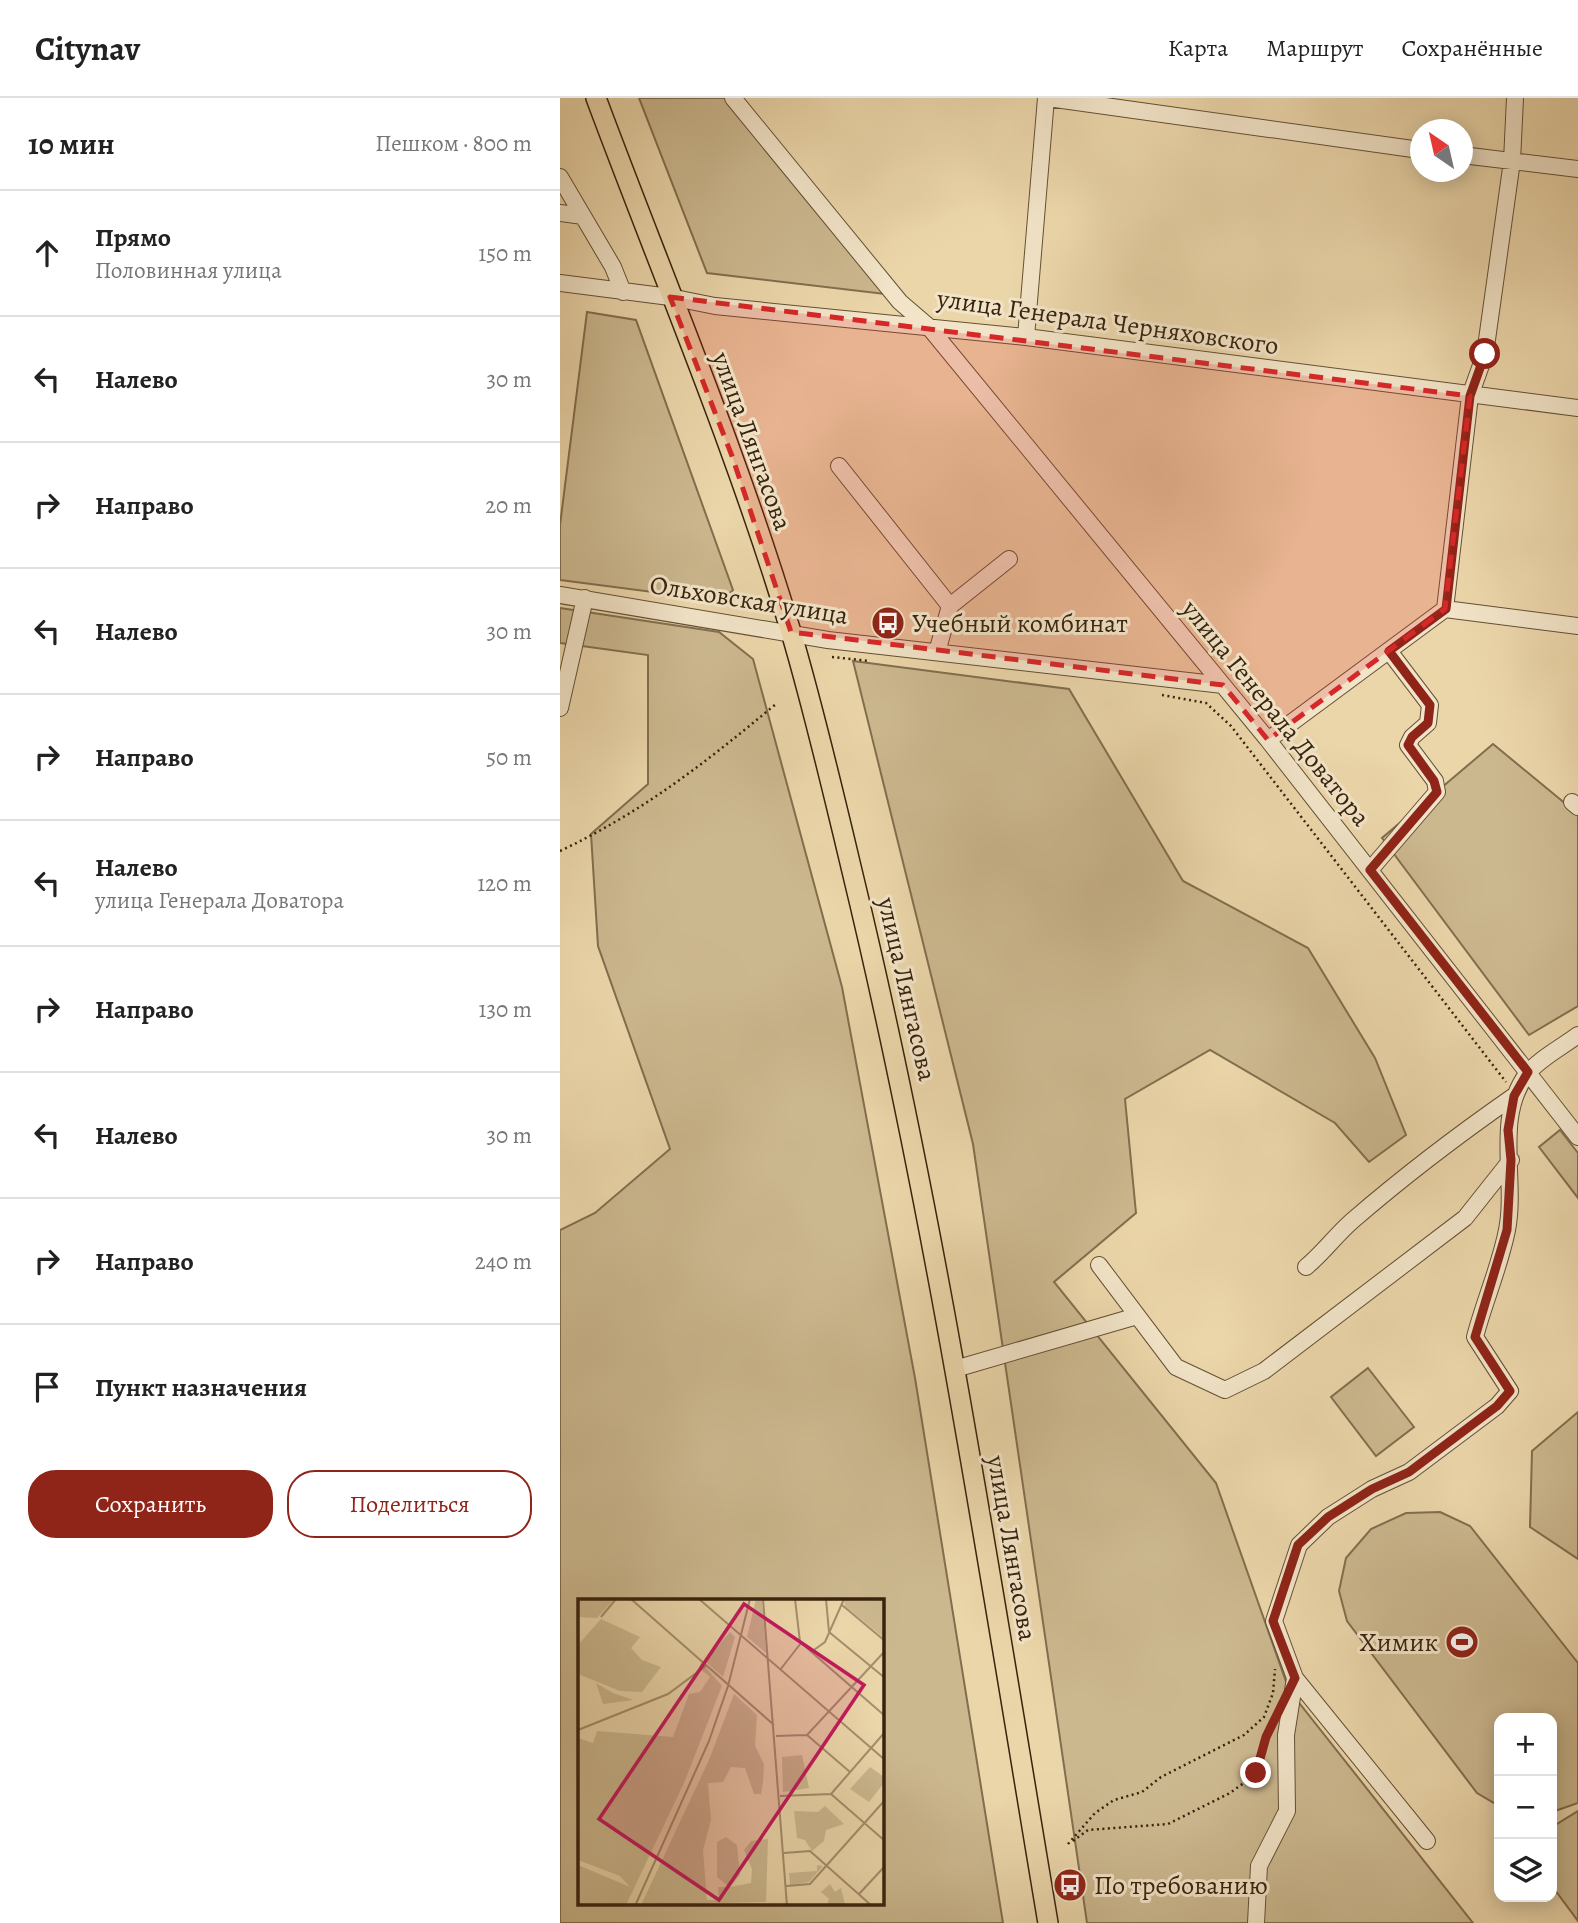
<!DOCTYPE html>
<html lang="ru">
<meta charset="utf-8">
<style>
body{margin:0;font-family:Alegreya,serif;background:#f2f2f2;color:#222}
.controls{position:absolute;right:21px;bottom:21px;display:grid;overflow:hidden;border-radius:14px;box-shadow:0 4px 18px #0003}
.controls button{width:63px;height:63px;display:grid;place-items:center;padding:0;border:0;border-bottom:2px solid #e0e0e0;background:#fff;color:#222;font:35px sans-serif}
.compass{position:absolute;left:850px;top:21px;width:63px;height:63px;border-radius:50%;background:#fff;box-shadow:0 4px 18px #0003;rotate:326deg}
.stop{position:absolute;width:21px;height:21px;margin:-16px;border:5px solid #8f2418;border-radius:50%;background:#fff}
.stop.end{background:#8f2418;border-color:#fff;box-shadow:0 2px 7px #0008}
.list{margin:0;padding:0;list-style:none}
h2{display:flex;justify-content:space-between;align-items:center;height:91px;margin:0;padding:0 28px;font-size:30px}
h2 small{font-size:23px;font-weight:400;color:#767676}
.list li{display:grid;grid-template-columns:46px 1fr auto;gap:21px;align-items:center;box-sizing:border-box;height:126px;padding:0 28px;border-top:2px solid #e0e0e0}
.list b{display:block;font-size:26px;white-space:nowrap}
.list p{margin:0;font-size:23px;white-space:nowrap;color:#767676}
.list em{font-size:23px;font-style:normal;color:#767676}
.actions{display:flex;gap:14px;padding:21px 28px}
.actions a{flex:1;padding:16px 0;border:2px solid #8f2418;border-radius:28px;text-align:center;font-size:24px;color:#8f2418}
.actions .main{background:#8f2418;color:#fff}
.icon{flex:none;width:38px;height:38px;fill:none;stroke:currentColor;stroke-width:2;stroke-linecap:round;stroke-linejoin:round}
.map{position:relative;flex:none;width:1018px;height:1825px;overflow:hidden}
header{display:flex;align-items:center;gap:42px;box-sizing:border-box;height:98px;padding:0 35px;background:#fff;border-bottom:2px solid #e0e0e0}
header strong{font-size:33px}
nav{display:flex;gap:38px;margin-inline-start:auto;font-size:24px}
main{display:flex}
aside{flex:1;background:#fff}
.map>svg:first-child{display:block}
.green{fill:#ccb88f;stroke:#826e4e;stroke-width:2;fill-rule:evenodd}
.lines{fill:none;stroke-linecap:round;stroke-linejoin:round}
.minor-casing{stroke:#645034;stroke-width:18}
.major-casing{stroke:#37230d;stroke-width:22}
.path{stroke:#37230d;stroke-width:2.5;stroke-dasharray:2 3.5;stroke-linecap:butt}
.minor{stroke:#f2e4c8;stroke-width:16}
.major{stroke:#ebd6aa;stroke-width:19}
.route{stroke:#8f2418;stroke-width:9}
.marked{fill:#d62828;fill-opacity:0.2;stroke:#d62828;stroke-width:5;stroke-dasharray:14 9;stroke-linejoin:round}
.labels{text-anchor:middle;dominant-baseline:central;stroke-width:6;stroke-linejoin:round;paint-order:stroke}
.street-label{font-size:26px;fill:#37230d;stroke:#f2e4c8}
.poi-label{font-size:26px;fill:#37230d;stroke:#f2e4c8;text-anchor:start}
.inset-road{fill:none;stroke:#a38e6b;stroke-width:2}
.view{fill:#c2185b;fill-opacity:0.15;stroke:#c2185b;stroke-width:3.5}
.inset-edge{fill:none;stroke:#37230d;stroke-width:3.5}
</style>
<header>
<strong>Citynav</strong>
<nav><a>Карта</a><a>Маршрут</a><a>Сохранённые</a></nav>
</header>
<main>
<aside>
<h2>10 мин<small>Пешком · 800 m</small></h2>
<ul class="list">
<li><svg class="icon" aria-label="ahead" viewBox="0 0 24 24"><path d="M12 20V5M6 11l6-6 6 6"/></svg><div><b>Прямо</b><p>Половинная улица</p></div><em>150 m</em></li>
<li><svg class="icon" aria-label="left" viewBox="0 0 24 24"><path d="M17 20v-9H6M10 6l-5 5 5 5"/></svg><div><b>Налево</b></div><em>30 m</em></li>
<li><svg class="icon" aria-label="right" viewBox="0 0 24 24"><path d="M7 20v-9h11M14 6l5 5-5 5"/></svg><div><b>Направо</b></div><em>20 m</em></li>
<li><svg class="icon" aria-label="left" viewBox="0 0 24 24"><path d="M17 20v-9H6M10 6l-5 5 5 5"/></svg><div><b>Налево</b></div><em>30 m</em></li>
<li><svg class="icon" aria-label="right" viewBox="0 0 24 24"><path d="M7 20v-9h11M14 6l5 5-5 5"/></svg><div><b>Направо</b></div><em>50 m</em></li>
<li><svg class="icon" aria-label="left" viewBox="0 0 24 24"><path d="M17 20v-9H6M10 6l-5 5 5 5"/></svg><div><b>Налево</b><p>улица Генерала Доватора</p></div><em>120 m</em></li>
<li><svg class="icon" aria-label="right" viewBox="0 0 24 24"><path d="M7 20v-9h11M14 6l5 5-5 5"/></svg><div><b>Направо</b></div><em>130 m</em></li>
<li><svg class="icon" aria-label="left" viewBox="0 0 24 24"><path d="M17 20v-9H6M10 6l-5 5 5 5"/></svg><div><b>Налево</b></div><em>30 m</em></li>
<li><svg class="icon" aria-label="right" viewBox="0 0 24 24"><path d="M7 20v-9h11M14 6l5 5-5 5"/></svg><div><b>Направо</b></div><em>240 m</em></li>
<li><svg class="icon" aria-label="arrive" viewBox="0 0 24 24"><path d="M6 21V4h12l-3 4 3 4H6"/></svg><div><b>Пункт назначения</b></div></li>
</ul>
<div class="actions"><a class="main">Сохранить</a><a>Поделиться</a></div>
</aside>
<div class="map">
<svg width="1018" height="1825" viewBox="0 0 1018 1825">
<rect width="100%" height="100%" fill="#ebd6aa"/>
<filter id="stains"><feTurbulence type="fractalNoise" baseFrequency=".00286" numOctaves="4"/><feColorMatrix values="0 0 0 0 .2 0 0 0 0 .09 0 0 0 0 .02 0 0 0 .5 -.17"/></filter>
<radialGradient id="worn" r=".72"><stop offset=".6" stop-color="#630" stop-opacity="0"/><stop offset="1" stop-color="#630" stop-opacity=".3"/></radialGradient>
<path class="green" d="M79,0H169L325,196L147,175Z
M27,214L76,222L173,492L162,503L0,482V427Z
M0,510L159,534L193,561L282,889L355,1280L443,1825H0V1132L35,1115L110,1051L38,848L31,736L88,686V557L0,545ZM19,1503H322V1806H19Z
M293,563L509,591L623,783L748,850L815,960L846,1037L809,1064L775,1025L650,952L565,1001L576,1115L494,1184L656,1385L729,1592L913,1825H527L413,1046Z
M933,646L1018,716V908L969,937L822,740Z
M1000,1032L1018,1055V1100L979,1049Z
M808,1270L854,1329L816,1358L771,1299Z
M1018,1314V1461L970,1429L972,1353Z
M880,1414L910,1428L1018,1565V1705L992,1714V1620H939V1708L917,1695L787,1523L779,1493L786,1460L811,1431L846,1415Z
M1018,1713V1823L992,1788V1729Z"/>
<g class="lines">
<defs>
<path id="minor" d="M173,0L340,204L368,228L708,642L1018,1039
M488,0L860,52
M902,57L1018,71
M0,79L53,169L63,194
M0,115L23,118
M0,185L110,199L155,208L466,239L1018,310
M466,239L486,0
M279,368L390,508L377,554
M0,497L268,542L663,587
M390,508L449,461
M885,511L1018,528
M0,610L25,500
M708,642L885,511L910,298L925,256L952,63L955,0
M1012,704L1018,709
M810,772L877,694L875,683L848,647L852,639L868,625L870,607L829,553
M539,1167L616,1269L665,1292L704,1273L905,1120L951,1062
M746,1169C763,1155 775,1138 792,1123C844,1078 898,1037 954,998
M395,1271L577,1218
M867,1743L735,1580L714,1523L739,1447L768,1419L812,1391L849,1374L937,1308L950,1293L915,1239C924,1204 940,1168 947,1132C957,1082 934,1020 967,976C979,961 1002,949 1018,937
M696,1825L699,1768L727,1713L726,1637L735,1580"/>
<path id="major" d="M36,0C102,177 177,353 231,534C254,612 273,693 292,773C376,1120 429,1473 488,1825"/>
</defs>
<use href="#minor" class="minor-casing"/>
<use href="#major" class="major-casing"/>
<path class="path" d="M272,559L310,563
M602,597L646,605L671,628L946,984
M0,753C84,713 145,665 216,606
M513,1743L528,1732L608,1726L670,1695L696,1676L711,1630
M508,1746L535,1715L554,1702L582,1694L601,1679L684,1637L704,1619L713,1595L715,1571"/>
<use href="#minor" class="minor"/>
<use href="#major" class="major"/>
</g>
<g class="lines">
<path class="route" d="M696,1675L706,1639L735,1580L713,1523L738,1447L768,1419L812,1391L849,1374L937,1308L950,1293L915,1239L947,1132L951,1062L948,1032L954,998L968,974L810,772L877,694L874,683L848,647L852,639L868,625L870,607L829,553L886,511L910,298L925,256"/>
</g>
<path class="marked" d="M110,199L910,298L885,511L708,642L663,587L231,534L172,358Z"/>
<defs>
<symbol id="bus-disc" viewBox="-11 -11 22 22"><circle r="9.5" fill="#8f2418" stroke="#f2e4c8"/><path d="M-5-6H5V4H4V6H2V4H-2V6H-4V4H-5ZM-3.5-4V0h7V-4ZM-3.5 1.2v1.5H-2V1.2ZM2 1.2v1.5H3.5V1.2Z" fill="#fff"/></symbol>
<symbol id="stadium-disc" viewBox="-11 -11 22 22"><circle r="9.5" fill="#8f2418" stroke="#f2e4c8"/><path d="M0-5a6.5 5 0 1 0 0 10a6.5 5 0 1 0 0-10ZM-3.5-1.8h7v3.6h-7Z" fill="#fff"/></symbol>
</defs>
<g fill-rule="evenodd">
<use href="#bus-disc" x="309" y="506" width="38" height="38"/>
<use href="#stadium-disc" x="883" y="1525" width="38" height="38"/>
<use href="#bus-disc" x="491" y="1768" width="38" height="38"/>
</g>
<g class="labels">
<g class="street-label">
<text transform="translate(548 224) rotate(8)">улица Генерала Черняховского</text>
<text transform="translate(192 343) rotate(70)">улица Лянгасова</text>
<text transform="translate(189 502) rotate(9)">Ольховская улица</text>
<text transform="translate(716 615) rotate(51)">улица Генерала Доватора</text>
<text transform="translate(347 891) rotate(77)">улица Лянгасова</text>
<text transform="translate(452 1450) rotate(80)">улица Лянгасова</text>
</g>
<g class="poi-label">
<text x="352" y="525">Учебный комбинат</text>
<text x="878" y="1544" text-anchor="end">Химик</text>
<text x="534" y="1787">По требованию</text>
</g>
</g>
<g transform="translate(18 1501)">
<rect width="306" height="306" fill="#ebd6aa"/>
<path d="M0,0H36L19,19L0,18ZM178,0H184L188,54L169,38ZM266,0H306V39L267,7ZM23,20L62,38L53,49L64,61L83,68L64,93L42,92L0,75V46ZM152,33L157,38L145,78L127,62ZM123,63L144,87L106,184L48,306H0V266L52,288L42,277L0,261V139L15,144L19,132L95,138L111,95L122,93L132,78L121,69ZM18,84L35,94L55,101L25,105ZM156,95L179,116L177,147L186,165L185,183L183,195H176L167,169L153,168L145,183L130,184L133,221L125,251L129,301H141L140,288H151L139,278V243L148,238L159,246L162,276L152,288L173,284L174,270L166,251L173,242L190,240L188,303L63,306L131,161ZM224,156L231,189L205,193L204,158ZM292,168L306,178V184L291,203L272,190ZM247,207L266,225L248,231L246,242L234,252L227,241L219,239L216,212L240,213ZM239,266L245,267L231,283L212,286L211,274L239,272ZM252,285L257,293L263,289L267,306H249L251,300L243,293Z" fill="#ccb88f"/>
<path class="inset-road" d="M53,0L196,126M121,0L307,161M185,0L209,307M217,0L222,43L307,117M248,0L251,33L307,79M264,6L307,42M23,18L38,0M233,53L247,43L266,0M202,71L223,44M0,131L90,95L129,66M229,136L272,173M198,137L229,136L307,52M253,195L307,133M202,197L253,195L307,242M206,254L232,252L294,307M208,287L232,285L307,201M281,295L307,267M57,307L131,142L150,87L172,0"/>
<path class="view" d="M166,5L286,86L141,301L21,220Z"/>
<rect width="306" height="306" class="inset-edge"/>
</g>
<rect width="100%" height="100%" filter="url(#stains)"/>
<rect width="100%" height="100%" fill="url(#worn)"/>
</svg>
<div class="controls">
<button>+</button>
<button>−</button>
<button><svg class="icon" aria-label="layers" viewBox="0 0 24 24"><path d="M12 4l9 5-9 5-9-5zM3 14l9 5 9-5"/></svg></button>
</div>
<svg class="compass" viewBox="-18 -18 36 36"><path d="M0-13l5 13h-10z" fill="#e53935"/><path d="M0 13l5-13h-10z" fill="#767676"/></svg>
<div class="stop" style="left:925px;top:256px"></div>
<div class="stop end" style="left:696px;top:1675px"></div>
</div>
</main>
